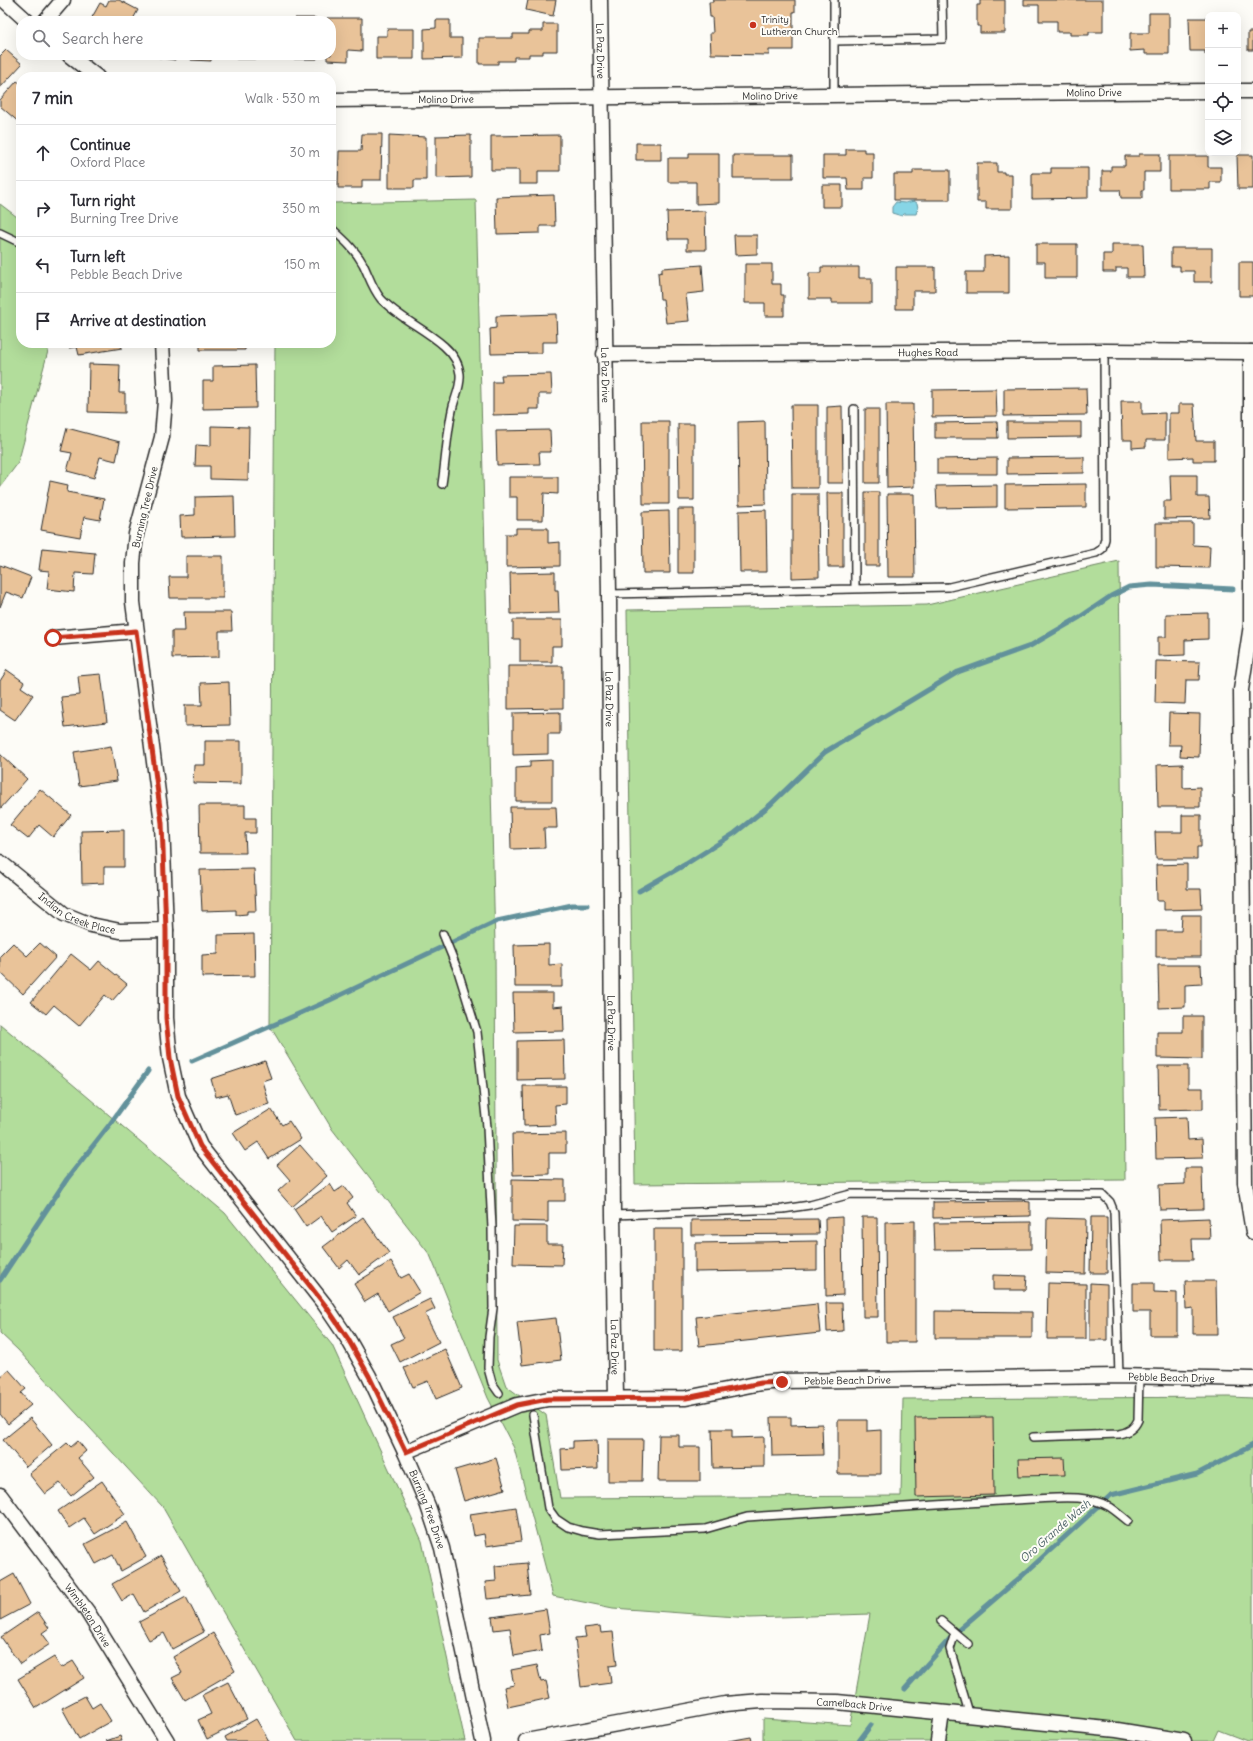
<!DOCTYPE html>
<meta charset="utf-8">
<style>
body{margin:0;font-family:Delius,sans-serif;background:#f7f7f7;color:#2b2b33}
.controls{position:absolute;right:12px;top:12px;display:grid;overflow:hidden;border-radius:8px;box-shadow:0 4px 16px #0002}
.controls button{width:36px;height:36px;display:grid;place-items:center;padding:0;border:0;border-bottom:1px solid #e1e1e2;background:#fff;color:#2b2b33;font:20px sans-serif}
.stop{position:absolute;width:12px;height:12px;margin:-9px;border:3px solid #c8321e;border-radius:50%;background:#fff}
.stop.end{background:#c8321e;border-color:#fff;box-shadow:0 1px 4px #0008}
.list{margin:0;padding:0;list-style:none}
h2{display:flex;justify-content:space-between;align-items:center;height:52px;margin:0;padding:0 16px;font-size:17px}
h2 small{font-size:13px;font-weight:400;color:#7c7c81}
.list li{display:grid;grid-template-columns:26px 1fr auto;gap:12px;align-items:center;box-sizing:border-box;height:56px;padding:0 16px;border-top:1px solid #e1e1e2}
.list b{display:block;font-size:15px;white-space:nowrap}
.list p{margin:0;font-size:13px;white-space:nowrap;color:#7c7c81}
.list em{font-size:13px;font-style:normal;color:#7c7c81}
.icon{flex:none;width:22px;height:22px;fill:none;stroke:currentColor;stroke-width:2;stroke-linecap:round;stroke-linejoin:round}
.map{position:relative;flex:none;width:1253px;height:1741px;overflow:hidden}
.search{position:absolute;background:#fff;box-shadow:0 4px 16px #0002;left:16px;top:16px;width:320px;height:44px;display:flex;align-items:center;gap:10px;box-sizing:border-box;padding:0 14px;border-radius:16px;color:#7c7c81;font-size:15px}
.panel{position:absolute;background:#fff;box-shadow:0 4px 16px #0002;left:16px;top:72px;width:320px;height:276px;border-radius:16px}
.map>svg:first-child{display:block}
.green{fill:#b2dd9b;stroke:#6e8463}
.water{fill:#87d5e6;stroke:#62919b}
.lines{fill:none;stroke-linecap:round;stroke-linejoin:round}
.stream{stroke:#62919b;stroke-width:5}
.building{fill:#e9c399;stroke:#2b2b2b}
.service-casing{stroke:#2b2b2b;stroke-width:10}
.minor-casing{stroke:#2b2b2b;stroke-width:17}
.service{stroke:#fdfcf7;stroke-width:7}
.minor{stroke:#fdfcf7;stroke-width:14}
.route{stroke:#c8321e;stroke-width:5}
.poi-dot{fill:#c8321e;stroke:#fdfcf7;stroke-width:1.5}
.labels{text-anchor:middle;dominant-baseline:central;stroke-width:4;stroke-linejoin:round;paint-order:stroke}
.poi-label{font-size:10px;fill:#2b2b2b;stroke:#fdfcf7;text-anchor:start}
.street-label{font-size:10px;fill:#2b2b2b;stroke:#fdfcf7}
.water-label{font-size:11px;font-style:italic;fill:#475e63;stroke:#fdfcf7}
</style>
<div class="map">
<svg width="1253" height="1741" viewBox="0 0 1253 1741">
<rect width="100%" height="100%" fill="#fdfcf7"/>
<filter id="ink" filterUnits="userSpaceOnUse"><feTurbulence type="fractalNoise" baseFrequency=".025" numOctaves="2"/><feDisplacementMap in="SourceGraphic" scale="8" xChannelSelector="R" yChannelSelector="G"/><feConvolveMatrix kernelMatrix="1 2 1 2 8 2 1 2 1" color-interpolation-filters="sRGB"/></filter>
<g filter="url(#ink)">
<path class="green" d="M476,200L495,944L497,1360L506,1386L546,1415L560,1498L901,1496L903,1399L1230,1397L1253,1398V1741H1247L1218,1730L1213,1741H763V1719L850,1725L870,1614L750,1618L613,1608L553,1596L514,1448L488,1398L430,1255L332,1129L270,1026L275,343H331V203Z
M0,204L21,220V343H47L48,351L18,463L0,487Z
M1119,561L1125,1180L635,1184L627,610L927,605Z
M0,1024L64,1077L225,1213L332,1345L422,1541L465,1741H297L162,1506L18,1350L0,1333Z"/>
<path class="water" d="M914,201L917,203L918,208L916,214H904L902,216L892,213V207L896,202L905,203Z"/>
<g class="lines">
<path class="stream" d="M639,891L686,864L735,833L770,805L825,752L958,672L1030,646L1080,617L1111,596L1129,587L1152,585L1233,589
M192,1061L330,1000L497,921L572,905H587
M0,1280L67,1179L110,1124L148,1071
M905,1689L955,1633L1023,1575L1111,1495L1197,1474L1253,1445
M859,1741L871,1725"/>
</g>
<path class="building" d="M109,0H119L138,10L132,21H90L100,3L106,6Z
M528,0H556L553,16L526,10Z
M713,0H795V12H793V50H769V55L711,54L710,33H713L712,17H710L709,2H713Z
M980,0H1005V33H980V26H977V5H980Z
M1024,0H1103V32H1089V35H1070V32H1057V21H1039V5H1024Z
M1149,13H1169V54H1145V50L1130,51V33H1149Z
M295,18H316V21H295Z
M327,18H362V51L348,50V61L327,60V55H331V21H327Z
M1189,18H1208V54H1205V51H1190Z
M436,20H450V38H462V58L424,59V29L436,28Z
M543,24H557V51H543V54H529V57H514V61H498V64H479V38H513V34H529V31H543Z
M387,29H414V59H376V36H387Z
M1248,32H1253V50H1248Z
M6,50L22,64L0,88V56Z
M155,55H176L175,60L155,57Z
M191,55H211V61L191,60Z
M236,55H255L256,59H236Z
M283,55H317V59H283Z
M17,81L21,84V124L0,106V100Z
M362,134H382L381,180H362V188H338L339,151H361Z
M389,135L426,137V180H414V188H389Z
M471,135V177L436,178V136Z
M560,135V171H538V184H519V170H491V136Z
M636,143H661V160H636Z
M331,147H333L334,182H331Z
M846,149H864V152H873V178H864V190H848L847,178H823V155H846Z
M689,153H719V203L696,204V182H668V158H689Z
M1139,154H1160V172H1144V190H1142V198H1121L1120,190H1102V171H1111V166H1125V156H1139Z
M733,155H793V178H733Z
M1237,155H1253V189H1238Z
M1169,156H1208V167H1221V182H1210V189H1169Z
M977,163H997V172H1004V174H1012V209H986V202H977Z
M1051,168H1088V198L1032,199V173H1051Z
M913,170H950V200H894V174H913Z
M822,185H842V207H822Z
M554,195L555,226H540V233L497,234L496,197Z
M705,211L706,250H687V239H668L667,212Z
M734,235H757V254L735,255Z
M1036,244H1077V278H1045V262H1036Z
M1112,244H1143L1144,277H1127V268H1116V272H1103V254H1112Z
M1171,248H1212V282H1194V271H1180V266H1171Z
M1009,255V293H966V272H984V256Z
M1239,262H1253V296H1239Z
M745,264H772V284H781V295H784V316H765V303H745Z
M702,265L704,292L686,294L689,321L666,323L663,299H660L658,273L662,272V268Z
M821,267H859V278H872V303H832V299H809V273H821Z
M896,267H935V291H913V309H896Z
M556,314L557,342H542V353L491,354L490,329L496,328V316Z
M68,343H121L122,348L79,355L77,347L69,348Z
M200,343H245V350H200Z
M89,364L120,365L119,393H125V413L88,412Z
M255,365L256,408L203,409V381H213V366Z
M551,374L552,394H539V409H529V414L493,415V382H502L501,375Z
M1086,388L1087,415L1004,416V389Z
M996,389L997,416L932,417V390Z
M1121,401H1142V414L1165,413V440H1146V447L1132,448V440H1122Z
M886,404H913L914,487L887,488Z
M1179,404H1194L1196,441H1214V461H1193V457L1169,458V413H1179Z
M791,405H818V488H792Z
M842,406L843,483H827V407Z
M865,409H879V483H865Z
M642,421H669V504H643Z
M765,421L766,504L739,505L738,422Z
M997,422L998,438H935V423Z
M1007,422H1081V437L1007,438Z
M678,424H694V500H679Z
M211,426L249,427L248,480L210,479V466H195L196,445L211,446Z
M67,428L120,442L116,461L100,457L94,478L67,471L72,453L61,451Z
M550,430L551,452H539L540,464L497,465L496,431Z
M1084,457V473L1007,474V458Z
M997,458V474H937V459Z
M1170,475H1197V497H1209L1210,518L1164,519V501H1171Z
M509,477H558V494L544,493L543,520H517V497H509Z
M50,481L68,485L67,492L104,499L100,520L84,517L80,537L41,530Z
M1086,484V507L1005,508V485Z
M997,485V507L937,508L936,486Z
M865,492H879V566H865Z
M827,493H843V567H828Z
M792,494H818L819,577L792,578Z
M887,494H914L915,577H888Z
M234,496L235,536L181,537L180,516L195,515V497Z
M678,509H694V573H678Z
M766,510L767,572H740L739,511Z
M669,511L670,573H643L642,512Z
M1156,523H1193V545L1210,546L1209,568L1156,567Z
M516,528H548V543L560,542V566L506,567V534H516Z
M42,548L95,553L93,574L75,573L74,592L47,589L49,571L39,570Z
M186,556H223V598H170L169,577H186Z
M0,565L31,577L23,598L6,592L0,607Z
M555,572V590H558L559,613L511,614L510,573Z
M184,612H231L232,631H219V657L172,658V631H185Z
M1208,613V639L1185,640V655L1158,656V637H1166V614Z
M513,620H562V646H552V662H520V639H513Z
M1156,661L1200,662L1199,680H1186L1185,704L1155,703Z
M508,666H563V708L508,709Z
M7,670L24,682L21,687L33,695L15,720L0,710V681Z
M101,674L107,722L65,727L61,697L80,695L78,676Z
M229,682L230,725L185,726V705H202L201,683Z
M560,712V734H548V754L513,755V713Z
M1169,713L1200,714L1199,757L1180,756L1181,745H1168Z
M205,741H241V784L193,783L194,765H205Z
M111,746L117,781L79,786L74,752Z
M0,754L27,779L0,809Z
M552,760V801H516V768L530,767V761Z
M1183,764V788L1200,787V807H1158L1157,765Z
M40,789L71,815L53,837L39,825L28,839L10,825Z
M199,805H245V818H256V833H245L246,853H200Z
M510,807H556L557,828H544L545,848L511,849Z
M1182,815H1201V847H1197V859H1156L1155,832H1182Z
M124,830V867H104V883L82,884L81,831Z
M1187,864V889H1201L1202,909L1164,910V901H1157L1156,865Z
M254,869L256,911H247V914L236,915V910L202,911L200,870Z
M1182,915H1201V957H1156V931H1181Z
M254,934L255,976L202,977V955L218,954V935Z
M13,943L27,956L40,943L56,957L23,994L0,972V956Z
M549,944V965L562,964V987H515L514,945Z
M71,954L91,970L99,961L127,984L112,1001L105,995L79,1026L54,1005L46,1014L31,1002Z
M1158,965H1201L1202,984L1185,985V1007L1159,1008Z
M513,993H553V1007L563,1006L564,1031L514,1032Z
M1183,1016H1202V1059L1157,1058V1032H1183Z
M564,1040L565,1079L517,1080V1041Z
M265,1061L271,1078L262,1081L269,1104L235,1115L228,1094L216,1097L211,1079Z
M1158,1066H1188V1088H1203V1109L1159,1110Z
M523,1086H566V1104L555,1105L556,1125L524,1126Z
M271,1109L282,1125L289,1121L301,1139L269,1159L258,1142L245,1151L233,1133Z
M1187,1117L1188,1140L1202,1139L1203,1158L1156,1159L1155,1118Z
M566,1133V1153H549V1174L513,1175L512,1134Z
M300,1145L327,1176L292,1207L278,1191L290,1180L277,1165Z
M1185,1168H1202L1203,1209L1160,1210L1159,1185L1185,1184Z
M512,1179L565,1180V1201H548V1222L512,1221Z
M330,1184L335,1192L344,1186L353,1198L347,1203L356,1216L332,1232L321,1216L306,1227L294,1209Z
M1022,1201L1030,1202V1216L933,1218V1202Z
M363,1217L389,1253L359,1275L348,1260L339,1268L323,1247Z
M842,1217L843,1295L826,1296L825,1218Z
M862,1217H877L878,1317H863Z
M1091,1217H1107V1273H1090Z
M1047,1218L1086,1219L1085,1274L1046,1273Z
M1209,1218L1210,1239H1192L1193,1260H1161L1160,1220Z
M818,1219L819,1234L691,1235V1220Z
M915,1221V1342H886L885,1222Z
M1031,1222V1249L935,1250L934,1223Z
M514,1226H547V1244H563L562,1265L513,1264Z
M654,1229H682V1351H654Z
M817,1241V1270L695,1272V1243Z
M391,1261L401,1278L409,1274L420,1292L388,1311L378,1294L365,1302L354,1284Z
M993,1275L1027,1276L1026,1290H993Z
M1185,1281H1216L1217,1334H1193V1308L1186,1309Z
M1048,1283L1086,1284V1339H1047Z
M1090,1283L1107,1284V1340H1090Z
M1133,1283H1154V1292L1177,1293V1335H1150V1312H1133Z
M430,1299L435,1309L425,1314L439,1342L400,1362L391,1344L404,1338L393,1317Z
M826,1303H842L843,1331L827,1332Z
M817,1304L820,1333L699,1346L696,1317Z
M935,1311L1032,1312V1338H935Z
M556,1318L561,1360L522,1365L517,1322Z
M445,1349L462,1388L436,1399L428,1381L413,1387L404,1368Z
M9,1370L26,1389L21,1393L31,1405L8,1424L0,1414V1377Z
M771,1417H791V1425L822,1424L823,1455L772,1456Z
M993,1417L994,1495L916,1497L915,1418Z
M30,1418L52,1445L26,1467L3,1440Z
M838,1420H867V1431L881,1430V1474H838Z
M712,1429H732V1438L764,1437V1467L713,1468Z
M659,1435H679V1447H700V1481H658Z
M608,1439H643L642,1481H608Z
M597,1440L598,1469L562,1470L561,1449L573,1448V1441Z
M78,1441L86,1451L78,1458L94,1477L71,1496L60,1483L45,1494L29,1474L67,1443L71,1447Z
M496,1458L505,1489L464,1501L455,1470Z
M1064,1458L1065,1475L1019,1476L1018,1459Z
M102,1481L125,1514L95,1534L84,1518L69,1528L58,1511Z
M516,1507L521,1541L486,1546L484,1534L474,1536L470,1514Z
M127,1522L146,1557L121,1571L113,1555L96,1564L85,1544Z
M161,1556L181,1591L144,1612L134,1594L122,1601L112,1584Z
M527,1563L530,1595L487,1599L485,1582L496,1581L495,1566Z
M14,1574L30,1604L0,1620V1582Z
M186,1597L204,1632L172,1649L164,1633L149,1640L139,1622Z
M546,1609L550,1633L540,1635L542,1651L514,1656L510,1628L494,1630L492,1617Z
M38,1612L49,1628L42,1633L50,1644L20,1664L1,1637Z
M600,1626L601,1633L613,1632L617,1665L609,1666L611,1683L581,1687L575,1638L586,1637L584,1628Z
M213,1633L235,1671L185,1700L172,1678L182,1673L173,1657Z
M54,1657L61,1668L73,1661L84,1678L36,1708L18,1679Z
M537,1665L541,1682L546,1681L550,1698L508,1707L504,1687L514,1685L511,1670Z
M228,1682L247,1719L207,1739L198,1720L211,1714L202,1695Z
M85,1696L92,1708L100,1703L111,1721L79,1739L62,1708Z
M256,1719L269,1741H227L225,1737Z
M120,1736L122,1741H106Z
M751,1737L752,1741H728Z"/>
<g class="lines">
<defs>
<path id="service" d="M834,0V94
M834,41L943,39L942,0
M331,228C343,239 355,249 363,264C369,276 372,288 381,299C399,318 425,329 444,346C452,353 459,363 460,374C461,386 456,395 453,406C447,431 446,459 442,484
M0,233L21,243
M854,409L855,588
M609,594L949,587L1096,553L1102,549L1105,539L1104,351
M443,934L458,971L477,1032L487,1127L492,1228L493,1308L489,1337L488,1368L492,1383L499,1393
M613,1215L783,1209L810,1205L851,1194L1103,1195L1110,1202L1114,1212L1119,1376
M533,1415L548,1508L556,1519L568,1527L582,1531L600,1534L705,1529L747,1517L1032,1499C1058,1498 1087,1494 1110,1507C1116,1511 1122,1516 1128,1521
M1033,1437L1119,1434C1128,1432 1134,1429 1138,1420L1139,1376
M941,1621L968,1644
M955,1633L950,1649L970,1716"/>
<g id="minor">
<path d="M4,0L27,21"/>
<path id="s1" d="M600,0L609,594L613,1215L616,1398"/>
<path d="M45,21L63,0"/>
<path d="M69,55L97,77"/>
<path d="M1238,91H1253"/>
<path id="s2" d="M331,100L1208,91"/>
<path id="s3" d="M162,343L165,401L162,437L136,534L133,563V602L162,823L166,930V1018L170,1058L178,1096L200,1146L325,1305L348,1339L369,1376L405,1452L428,1506L442,1548L483,1741"/>
<path d="M1251,352V625L1241,690L1245,1183L1253,1232"/>
<path id="s4" d="M604,354L1104,351L1253,352"/>
<path d="M53,638L136,631"/>
<path id="s5" d="M0,862L64,914L91,925L120,931L166,930"/>
<path id="s6" d="M405,1452L517,1405L548,1399L686,1398L761,1383L782,1381L1119,1376L1253,1379"/>
<path id="s7" d="M0,1495L87,1611L167,1741"/>
<path id="s8" d="M526,1741L725,1704L762,1701L837,1702L1117,1730L1184,1741"/>
<path d="M938,1741L942,1713"/>
</g>
</defs>
<use href="#service" class="service-casing"/>
<use href="#minor" class="minor-casing"/>
<use href="#service" class="service"/>
<use href="#minor" class="minor"/>
</g>
</g>
<g class="lines" filter="url(#ink)">
<path class="route" d="M53,638L136,631L162,823L166,930V1018L170,1058L178,1096L200,1146L325,1305L348,1339L369,1376L406,1452L517,1405L548,1399L686,1398L761,1383L782,1382"/>
</g>
<circle class="poi-dot" cx="753" cy="25" r="4"/>
<g class="labels">
<g class="poi-label">
<text x="761" y="19">Trinity<tspan x="761" dy="12">Lutheran Church</tspan></text>
</g>
<g class="street-label">
<text stroke="none"><textPath href="#s1" startOffset="51">La Paz Drive</textPath></text>
<text stroke="none"><textPath href="#s2" startOffset="763">Molino Drive</textPath></text>
<text stroke="none"><textPath href="#s2" startOffset="439">Molino Drive</textPath></text>
<text stroke="none"><textPath href="#s2" startOffset="115">Molino Drive</textPath></text>
<text stroke="none"><textPath href="#s4" startOffset="324">Hughes Road</textPath></text>
<text stroke="none"><textPath href="#s1" startOffset="375">La Paz Drive</textPath></text>
<text transform="translate(145 507) rotate(-77)">Burning Tree Drive</text>
<text stroke="none"><textPath href="#s1" startOffset="699">La Paz Drive</textPath></text>
<text stroke="none"><textPath href="#s5" startOffset="94">Indian Creek Place</textPath></text>
<text stroke="none"><textPath href="#s1" startOffset="1023">La Paz Drive</textPath></text>
<text stroke="none"><textPath href="#s1" startOffset="1347">La Paz Drive</textPath></text>
<text stroke="none"><textPath href="#s6" startOffset="778">Pebble Beach Drive</textPath></text>
<text stroke="none"><textPath href="#s6" startOffset="454">Pebble Beach Drive</textPath></text>
<text stroke="none"><textPath href="#s3" startOffset="1246">Burning Tree Drive</textPath></text>
<text stroke="none"><textPath href="#s7" startOffset="149">Wimbleton Drive</textPath></text>
<text stroke="none"><textPath href="#s8" startOffset="332">Camelback Drive</textPath></text>
</g>
<g class="water-label">
<text transform="translate(1055 1531) rotate(-41)">Oro Grande Wash</text>
</g>
</g>
</svg>
<div class="controls">
<button>+</button>
<button>−</button>
<button><svg class="icon" aria-label="locate" viewBox="0 0 24 24"><circle cx="12" cy="12" r="6"/><path d="M12 2v4M12 18v4M2 12h4M18 12h4"/></svg></button>
<button><svg class="icon" aria-label="layers" viewBox="0 0 24 24"><path d="M12 4l9 5-9 5-9-5zM3 14l9 5 9-5"/></svg></button>
</div>
<div class="stop" style="left:53px;top:638px"></div>
<div class="stop end" style="left:782px;top:1382px"></div>
<div class="search"><svg class="icon" aria-label="search" viewBox="0 0 24 24"><circle cx="10" cy="10" r="6"/><path d="M15 15l6 6"/></svg>Search here</div>
<section class="panel">
<h2>7 min<small>Walk · 530 m</small></h2>
<ul class="list">
<li><svg class="icon" aria-label="ahead" viewBox="0 0 24 24"><path d="M12 20V5M6 11l6-6 6 6"/></svg><div><b>Continue</b><p>Oxford Place</p></div><em>30 m</em></li>
<li><svg class="icon" aria-label="right" viewBox="0 0 24 24"><path d="M7 20v-9h11M14 6l5 5-5 5"/></svg><div><b>Turn right</b><p>Burning Tree Drive</p></div><em>350 m</em></li>
<li><svg class="icon" aria-label="left" viewBox="0 0 24 24"><path d="M17 20v-9H6M10 6l-5 5 5 5"/></svg><div><b>Turn left</b><p>Pebble Beach Drive</p></div><em>150 m</em></li>
<li><svg class="icon" aria-label="arrive" viewBox="0 0 24 24"><path d="M6 21V4h12l-3 4 3 4H6"/></svg><div><b>Arrive at destination</b></div></li>
</ul>
</section>
</div>
